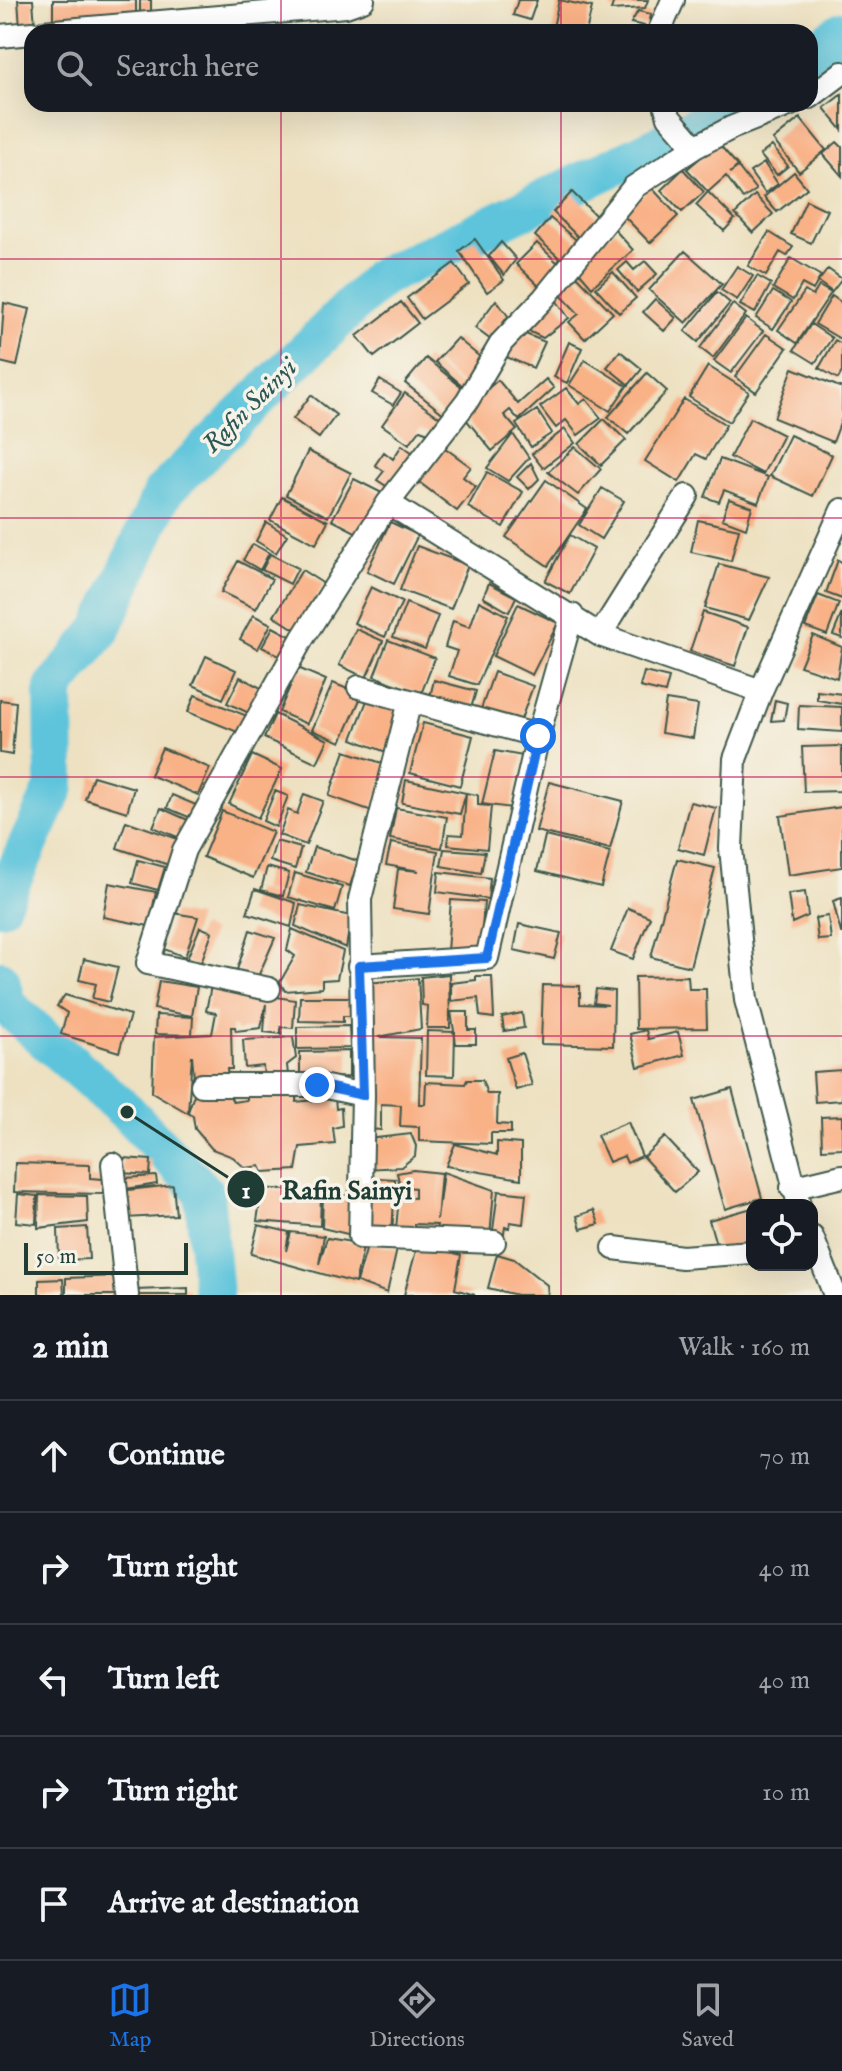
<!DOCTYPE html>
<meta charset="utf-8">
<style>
body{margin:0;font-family:"IM FELL English",serif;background:#20242c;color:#f1f3f6}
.controls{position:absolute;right:24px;bottom:24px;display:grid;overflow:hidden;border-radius:16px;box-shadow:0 8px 32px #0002}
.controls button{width:72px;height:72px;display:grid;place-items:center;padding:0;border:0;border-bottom:2px solid #363941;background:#171b24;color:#f1f3f6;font:40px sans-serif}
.scale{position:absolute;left:24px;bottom:20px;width:164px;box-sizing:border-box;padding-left:8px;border:4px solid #1f3d34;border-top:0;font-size:22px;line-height:28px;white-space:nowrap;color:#1f3d34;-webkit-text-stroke:6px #f7f3e8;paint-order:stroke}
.stop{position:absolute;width:24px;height:24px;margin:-18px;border:6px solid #1a73e8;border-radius:50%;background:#fff}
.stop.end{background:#1a73e8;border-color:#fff;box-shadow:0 2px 8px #0008}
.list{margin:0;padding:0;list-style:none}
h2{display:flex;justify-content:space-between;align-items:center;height:104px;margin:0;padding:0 32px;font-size:34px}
h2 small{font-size:26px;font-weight:400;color:#9ea1a6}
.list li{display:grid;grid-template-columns:52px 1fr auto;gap:24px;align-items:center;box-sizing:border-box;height:112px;padding:0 32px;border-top:2px solid #363941}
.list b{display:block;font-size:30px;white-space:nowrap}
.list em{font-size:26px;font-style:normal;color:#9ea1a6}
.icon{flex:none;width:44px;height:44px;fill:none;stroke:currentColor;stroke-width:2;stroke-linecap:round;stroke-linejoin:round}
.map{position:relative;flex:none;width:842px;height:1295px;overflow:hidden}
.search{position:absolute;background:#171b24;box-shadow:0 8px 32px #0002;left:24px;right:24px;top:24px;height:88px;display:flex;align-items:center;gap:20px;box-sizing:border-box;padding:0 28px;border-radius:24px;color:#9ea1a6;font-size:30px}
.sheet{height:664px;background:#171b24}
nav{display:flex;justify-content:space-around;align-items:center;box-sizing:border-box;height:112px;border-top:2px solid #363941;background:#171b24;font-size:22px;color:#9ea1a6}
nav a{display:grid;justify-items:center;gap:4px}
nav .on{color:#1a73e8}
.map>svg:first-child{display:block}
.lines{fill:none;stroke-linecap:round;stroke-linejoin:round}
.river{stroke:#5dc4db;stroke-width:40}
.building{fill:#f9b186}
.minor-casing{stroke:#3e5649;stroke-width:26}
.minor{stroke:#fff;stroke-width:22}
.route{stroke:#1a73e8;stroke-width:10}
.grid{fill:none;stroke:#c2185b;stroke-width:2;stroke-opacity:0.55}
.labels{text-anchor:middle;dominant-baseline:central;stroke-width:7;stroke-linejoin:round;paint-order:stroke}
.water-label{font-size:26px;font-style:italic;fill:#2b5855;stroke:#f7f3e8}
.leader{fill:none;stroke:#1f3d34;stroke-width:3}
.callout-dot{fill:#1f3d34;stroke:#f7f3e8;stroke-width:3}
.mark-label{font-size:24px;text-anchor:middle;font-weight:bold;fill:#fff}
.callout-label{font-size:26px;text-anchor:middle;font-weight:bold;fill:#1f3d34;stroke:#f7f3e8;stroke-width:7;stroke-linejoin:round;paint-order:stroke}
</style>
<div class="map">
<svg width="842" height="1295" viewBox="0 0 842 1295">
<rect width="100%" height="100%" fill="#f7f3e8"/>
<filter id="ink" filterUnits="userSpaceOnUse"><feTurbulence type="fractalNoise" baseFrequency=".0125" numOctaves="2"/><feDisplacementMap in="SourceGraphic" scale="16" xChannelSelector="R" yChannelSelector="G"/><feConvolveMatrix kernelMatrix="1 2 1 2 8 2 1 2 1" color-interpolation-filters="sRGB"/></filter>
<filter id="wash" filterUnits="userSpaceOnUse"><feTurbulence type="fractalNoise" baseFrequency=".006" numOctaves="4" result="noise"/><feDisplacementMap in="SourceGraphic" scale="32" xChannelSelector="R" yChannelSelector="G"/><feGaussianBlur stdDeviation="1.8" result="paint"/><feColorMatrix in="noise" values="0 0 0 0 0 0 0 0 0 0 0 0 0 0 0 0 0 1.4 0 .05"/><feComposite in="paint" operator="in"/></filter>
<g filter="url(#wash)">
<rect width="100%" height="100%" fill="#ede1c1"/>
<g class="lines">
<path class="river" d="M810,52L842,31
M0,905L55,787L54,688L102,628L163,492L380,278L682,134L734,104
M0,980L6,1005L127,1112L204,1192L213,1295"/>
</g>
<g id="blocks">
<path class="building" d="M18,0H33L35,26L20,27Z
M53,0H136V14H119L115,22L53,19Z
M140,0H151V15H140Z
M518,0H537L530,20L513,15Z
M559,0L592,7L586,32H552Z
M614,0H648L645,8L611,10Z
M638,11L651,14L649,27L631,23Z
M842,94V130L824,108Z
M800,118L826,150L799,172L773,140Z
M837,142L842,147V176L823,154Z
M718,143L738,166L730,173L738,167L756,190L743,199L726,176L708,192L735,219L724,231L696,205L708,192L687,169Z
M772,146L788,166L777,175L760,155Z
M764,163L778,184L765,193L750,172Z
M683,169L704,192L682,212L661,190Z
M794,172L807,188L777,212L764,197Z
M651,187L678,216L650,243L622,214Z
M572,192L600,220L581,240L553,212Z
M755,195L773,214L753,233L735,214Z
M806,200L827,210L811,243L791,234Z
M550,218L580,243L564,262L535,236Z
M615,230L633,250L592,287L574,266Z
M769,232L793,247L787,256L780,252L766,276L748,266Z
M475,239L504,280L487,292L459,251Z
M501,242L516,259L504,275L489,256Z
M537,243L561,266L540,287L516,264Z
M685,251L722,284L686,323L649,290Z
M791,258L821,276L813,290L802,284L793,300L773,288Z
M645,261L657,274L637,292L618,270L627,262L634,270Z
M454,263L469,284L422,319L407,298Z
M737,266L753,276L737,300L721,290Z
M828,269L842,279L832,292L818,282Z
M613,272L636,298L619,313L596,288Z
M574,273L613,313L585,339L569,322L579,314L556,290Z
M757,276L771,284L755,313L740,305Z
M819,286L831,293L797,343L778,330L805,291L813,296Z
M773,291L791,302L773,329L756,318Z
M717,292L730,303L698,342L685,331Z
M832,296L842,303V340L815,324Z
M655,299L676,318L664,331L643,312Z
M496,300L508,316L491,340L475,328Z
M556,300L569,318L543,338L520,327Z
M401,302L418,323L374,357L357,336Z
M4,303L30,309L17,366L0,362Z
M733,304L746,314L713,358L700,348Z
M746,318L763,331L731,373L714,361Z
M811,324L832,338L815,363L794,350Z
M516,330L545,342L533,368L504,356Z
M766,334L787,348L756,392L735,377Z
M457,338L486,362L464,387L435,362Z
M835,340L842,344V372L838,379L819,368Z
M569,342L582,348L567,383L554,377Z
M620,351L642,369L629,385L607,367Z
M426,358L465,390L445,415L405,383Z
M585,360L627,386L610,411L569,385Z
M708,366L749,392L729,422L689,397Z
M793,368L842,388V418L833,442L774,418Z
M647,373L667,391L628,434L608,417Z
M546,379L554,388L519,420L510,410L504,415L517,430L492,451L460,412L498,380L518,404Z
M380,380L401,393L393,405L372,393Z
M566,388L579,404L586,399L601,418L578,435L566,420L556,428L540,407Z
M405,393L445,421L434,435L420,430L409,444L382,425Z
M311,395L336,415L319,438L293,419Z
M684,399L726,425L706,459L696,454L679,482L645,461Z
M537,410L552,433L531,447L516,424Z
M750,418L783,435L763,474L730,457Z
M604,419L626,440L601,465L579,444Z
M565,429L575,443L543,468L532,454Z
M513,434L529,458L508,481L487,468Z
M790,435L832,455L813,496L770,476Z
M402,445L417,456L394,491L377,480L384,471L375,465L384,452L393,459Z
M441,445L471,467L463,477L476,487L457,511L415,479Z
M575,447L601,469L578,495L548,472Z
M308,451L351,473L328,517L286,495Z
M720,459L768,477L758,503L724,490L719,502L705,497Z
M531,463L539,479L529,489L517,477Z
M487,472L523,492L503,527L468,507Z
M354,479L382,493L361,535L332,520Z
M546,480L587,509L548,566L506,537Z
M602,488L624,501L601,539L579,525Z
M282,497L328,521L316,544L270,520Z
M729,499L752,507L746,528L722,519Z
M698,520L739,529L731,561L691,552Z
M266,522L287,535L276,553L256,541Z
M390,522L418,535L394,584L367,571Z
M570,535L594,549L570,594L545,581Z
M253,544L269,553L260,570L243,560Z
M417,546L468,565L451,609L400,590Z
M270,554L298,568L290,584L262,570Z
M838,560L842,562V599L826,593Z
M238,561L272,579L256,609L221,592Z
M719,564L769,577L749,620L705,608Z
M302,570L324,584L296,630L274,616Z
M489,583L516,597L509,612L483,597Z
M371,587L402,602L385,637L354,623Z
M818,595L839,603L827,635L805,627Z
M479,601L508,616L477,685L449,676L457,651L445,647L453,621L470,627Z
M406,603L438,616L425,649L393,637Z
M518,604L558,623L532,675L493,656Z
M703,612L748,627L735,666L690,651Z
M842,613V638L833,635Z
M253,615L271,624L258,649L240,639Z
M273,627L292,637L281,657L262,647Z
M356,629L383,641L366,678L339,665Z
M813,635L842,647L837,678L800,666Z
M388,640L435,658L421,694L374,676Z
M206,656L236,670L223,699L193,685Z
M298,668L326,680L307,724L279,712Z
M494,672L533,686L519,725L480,712Z
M644,672L669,678L665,693L640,687Z
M240,677L263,689L251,714L227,703Z
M434,680L476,691L470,712L429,701Z
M333,683L362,695L341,742L312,730Z
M817,691L842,694V704L817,700Z
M195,695L247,716L240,733L188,712Z
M368,698L403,711L386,752L352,739Z
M0,700L16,702L12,755L0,753Z
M666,700L698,705L693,738L661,733Z
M775,700L787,703L784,720L771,721Z
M799,705L842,707V732L798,729Z
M275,714L328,740L317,763L264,738Z
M423,723L473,736L460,786L410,773Z
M842,746V791L804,792L802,747Z
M162,748L210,768L198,795L150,775Z
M345,751L388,765L372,811L329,796Z
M495,751L523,756L511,808L482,804Z
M252,755L282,769L258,818L229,804Z
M93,776L134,788L127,812L85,799Z
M406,780L466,793L460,814L402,803Z
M549,782L623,801L610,849L536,831Z
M275,791L288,796L276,827L263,821Z
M466,793L478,795V805L491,806L487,849L448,845L449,834L463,835Z
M304,794L323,801L306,845L279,835L288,810L297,814Z
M172,795L196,805L191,818L167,808Z
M690,802L716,808L704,855L678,848Z
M842,807V867L788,875L780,816Z
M161,808L188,820L180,838L153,827Z
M396,808L447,817L442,848L390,839Z
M222,811L273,832L253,878L203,857Z
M126,821L178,839L169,865L117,848Z
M545,836L610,852L601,887L537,871Z
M276,841L301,848L295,869L270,861Z
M391,843L438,851L429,914L393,909L398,869L419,871L386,865Z
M314,847L358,861L350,886L306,872Z
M444,849L485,852L481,873L441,866Z
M677,859L715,868L690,967L651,957Z
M138,860L165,867L158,890L132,883Z
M267,867L289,873L283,896L261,890Z
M439,872L490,878L488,899L437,892Z
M295,873L342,887L335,911L288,897Z
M109,883L156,892L149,926L103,917Z
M255,889L296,903L291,927L247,913Z
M805,892L808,916L792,923L788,894Z
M842,898V933H841L833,901Z
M451,900L484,902L480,954L447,951Z
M300,905L351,916L346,948L295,926Z
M628,908L650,917L633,959L611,951Z
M173,913L198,917L185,957L164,949Z
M828,916L831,939L818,940L815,918Z
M519,924L561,933L554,959L514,950Z
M200,927L212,932L199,968L186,961Z
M292,929L343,951L337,979L322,980V988L285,991L280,982L295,956L287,950Z
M250,930L275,938L257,979L237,970Z
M84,959L118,967L109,1002L92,998L96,984L79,980Z
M449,974L450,1028H427L428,1006L422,1005L421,977Z
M476,976H492L494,1018L480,1016L478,998L451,1001V983L476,980Z
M688,976L689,989H706L707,1028L636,1029L635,977Z
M418,978L421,1029L378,1037L421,1038L419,1104H425L426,1082L465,1084L467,1080H482L487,1094H498L497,1124L511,1125V1133H491V1144L419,1141V1127L400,1126L401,1105L381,1104V1130L368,1129V983Z
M159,981L197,987L192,1016L154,1009Z
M543,985L580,986V1004L608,1005L594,1003L596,989L614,991L613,1046L541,1044Z
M211,986L295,1000L293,1028L281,1027V1034L264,1032L266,1004L261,1028L236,1031L235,1027H231L232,1069H227L228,1077L208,1073L194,1078L192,1055L188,1112L195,1092L229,1094L233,1102L247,1100V1094L297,1091L296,1102L335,1098L336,1109L341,1108L342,1126L333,1128L335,1144L300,1147L296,1170L263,1172L260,1166L245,1168L233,1157L212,1149L195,1129L193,1116L152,1092L154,1037L212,1034L216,1013L206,1011Z
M65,995L130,1015L119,1052L61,1034L67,1013L57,1006Z
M300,997H352L351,1016H343V1022L299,1021Z
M451,1012H468V1030H476V1044H456Z
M522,1013L524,1028L504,1031L502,1017Z
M156,1015L193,1017L192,1035L155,1034Z
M349,1026L350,1048L297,1049V1027Z
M646,1030L648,1039L678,1032L684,1055L638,1067L630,1034Z
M427,1031L455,1032L454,1076L426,1075Z
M293,1037L296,1058L287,1065L288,1075L264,1077L263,1066L245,1068L243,1040Z
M349,1051V1077L300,1078V1052Z
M522,1053L532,1085L516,1090L506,1058Z
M842,1070V1100L815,1102L813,1072Z
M732,1089L762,1198L725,1209L694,1100Z
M842,1116V1148L822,1149L821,1117Z
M628,1122L642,1156L627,1163L624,1156L609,1162L597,1135Z
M411,1134L416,1146L415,1156L401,1167L365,1169L368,1139Z
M665,1137L698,1172L675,1192L643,1157Z
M497,1142L521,1144V1179L446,1166L455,1144L497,1155Z
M123,1158L151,1160L150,1175L122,1173Z
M15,1163L90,1165V1178L103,1179V1194L14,1192Z
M413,1170L441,1173L437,1220L443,1172L494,1190L490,1237L436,1233L437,1225L414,1224V1231L396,1229L399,1197L415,1198V1188L400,1186L397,1173Z
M156,1176L157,1184L126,1189L124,1178Z
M377,1178L395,1179L392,1236L363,1235L369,1190L377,1191Z
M173,1185L176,1215L126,1218L128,1190Z
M262,1188L321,1193L320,1226L257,1221Z
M498,1191L526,1194L523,1224L510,1222L509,1228L505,1227L503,1240L492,1238Z
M18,1194L37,1196L36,1224L16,1222Z
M39,1195L87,1196L88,1222L38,1228Z
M323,1195H352L360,1237L322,1228Z
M752,1208V1242L718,1251L709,1220Z
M594,1210L599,1224L581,1229L577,1216Z
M258,1225L289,1232L286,1251L291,1232L324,1236L319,1264L327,1238L364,1244L355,1283L251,1254Z
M87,1227L89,1259L59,1260L58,1229Z
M368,1243L397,1249L387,1293L357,1282Z
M418,1243L461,1255L455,1289L475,1295H404Z
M497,1254L514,1259L547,1285L548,1295H517L488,1288Z
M117,1276L118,1295H66V1278Z
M63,1279L64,1295H39V1280Z
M188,1288V1295H136V1290Z"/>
</g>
</g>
<g filter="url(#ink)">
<use href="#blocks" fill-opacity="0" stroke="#3e5649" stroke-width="2"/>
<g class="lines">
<defs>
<path id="minor" d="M43,32L346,6L363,0
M659,32L673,0
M0,36L32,33
M810,97L842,73
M665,104L669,117L695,147
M388,503L600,635L761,691
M600,635L687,496
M359,687L538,736
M359,966L487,958L538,736L572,615
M269,989L148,963L184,850L302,639L388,503L467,401L502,342L544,298L634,187L695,147L731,128L791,104
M202,1085H317L363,1095L360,899L410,701
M363,1095L360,1237L494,1242
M113,1164L127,1295
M792,1188L842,1176
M799,1205L746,1000L731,848L735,759L761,691L842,510
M812,1237L835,1295
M614,1248L682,1257L752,1252"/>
</defs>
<use href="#minor" class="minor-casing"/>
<use href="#minor" class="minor"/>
</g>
</g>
<g class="lines" filter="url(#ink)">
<path class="route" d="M317,1085L363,1095L359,966L487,958L538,736"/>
</g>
<path class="grid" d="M281,0V32M561,0V32M281,104V1295M561,104V1295M0,259H842M0,518H842M0,777H842M0,1036H842"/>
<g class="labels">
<g class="water-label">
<text transform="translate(250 406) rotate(-45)">Rafin Sainyi</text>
</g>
</g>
<path class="leader" d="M127 1112L246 1189"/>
<g class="callout-dot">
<circle cx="127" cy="1112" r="8"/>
<circle cx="246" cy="1189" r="20"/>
</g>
<g class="mark-label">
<text x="246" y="1198">1</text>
</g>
<g class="callout-label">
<text x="347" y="1199">Rafin Sainyi</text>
</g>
</svg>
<div class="controls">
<button><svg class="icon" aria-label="locate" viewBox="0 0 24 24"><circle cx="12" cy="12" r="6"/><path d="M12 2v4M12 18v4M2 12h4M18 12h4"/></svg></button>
</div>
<div class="scale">50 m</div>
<div class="stop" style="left:538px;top:736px"></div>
<div class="stop end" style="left:317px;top:1085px"></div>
<div class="search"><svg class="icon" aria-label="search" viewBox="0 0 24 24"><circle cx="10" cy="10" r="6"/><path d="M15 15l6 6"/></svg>Search here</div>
</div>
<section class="sheet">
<h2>2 min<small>Walk · 160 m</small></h2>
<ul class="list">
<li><svg class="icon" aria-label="ahead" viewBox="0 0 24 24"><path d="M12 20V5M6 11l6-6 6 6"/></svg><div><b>Continue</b></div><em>70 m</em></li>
<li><svg class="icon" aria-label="right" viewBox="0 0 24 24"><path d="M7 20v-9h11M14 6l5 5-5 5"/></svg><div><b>Turn right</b></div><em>40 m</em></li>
<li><svg class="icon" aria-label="left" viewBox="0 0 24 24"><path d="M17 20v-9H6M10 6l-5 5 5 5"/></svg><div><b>Turn left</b></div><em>40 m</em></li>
<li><svg class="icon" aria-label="right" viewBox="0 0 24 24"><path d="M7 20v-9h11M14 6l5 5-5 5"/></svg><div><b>Turn right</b></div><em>10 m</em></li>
<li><svg class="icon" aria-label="arrive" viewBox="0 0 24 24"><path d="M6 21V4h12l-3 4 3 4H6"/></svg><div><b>Arrive at destination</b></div></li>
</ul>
</section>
<nav>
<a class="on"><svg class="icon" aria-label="map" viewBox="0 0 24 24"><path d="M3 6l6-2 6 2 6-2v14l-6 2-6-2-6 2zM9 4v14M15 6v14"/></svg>Map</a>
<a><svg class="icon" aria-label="directions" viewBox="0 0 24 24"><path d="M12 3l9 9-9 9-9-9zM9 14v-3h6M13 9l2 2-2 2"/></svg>Directions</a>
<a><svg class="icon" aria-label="saved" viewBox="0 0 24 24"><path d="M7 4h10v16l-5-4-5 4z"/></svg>Saved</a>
</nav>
